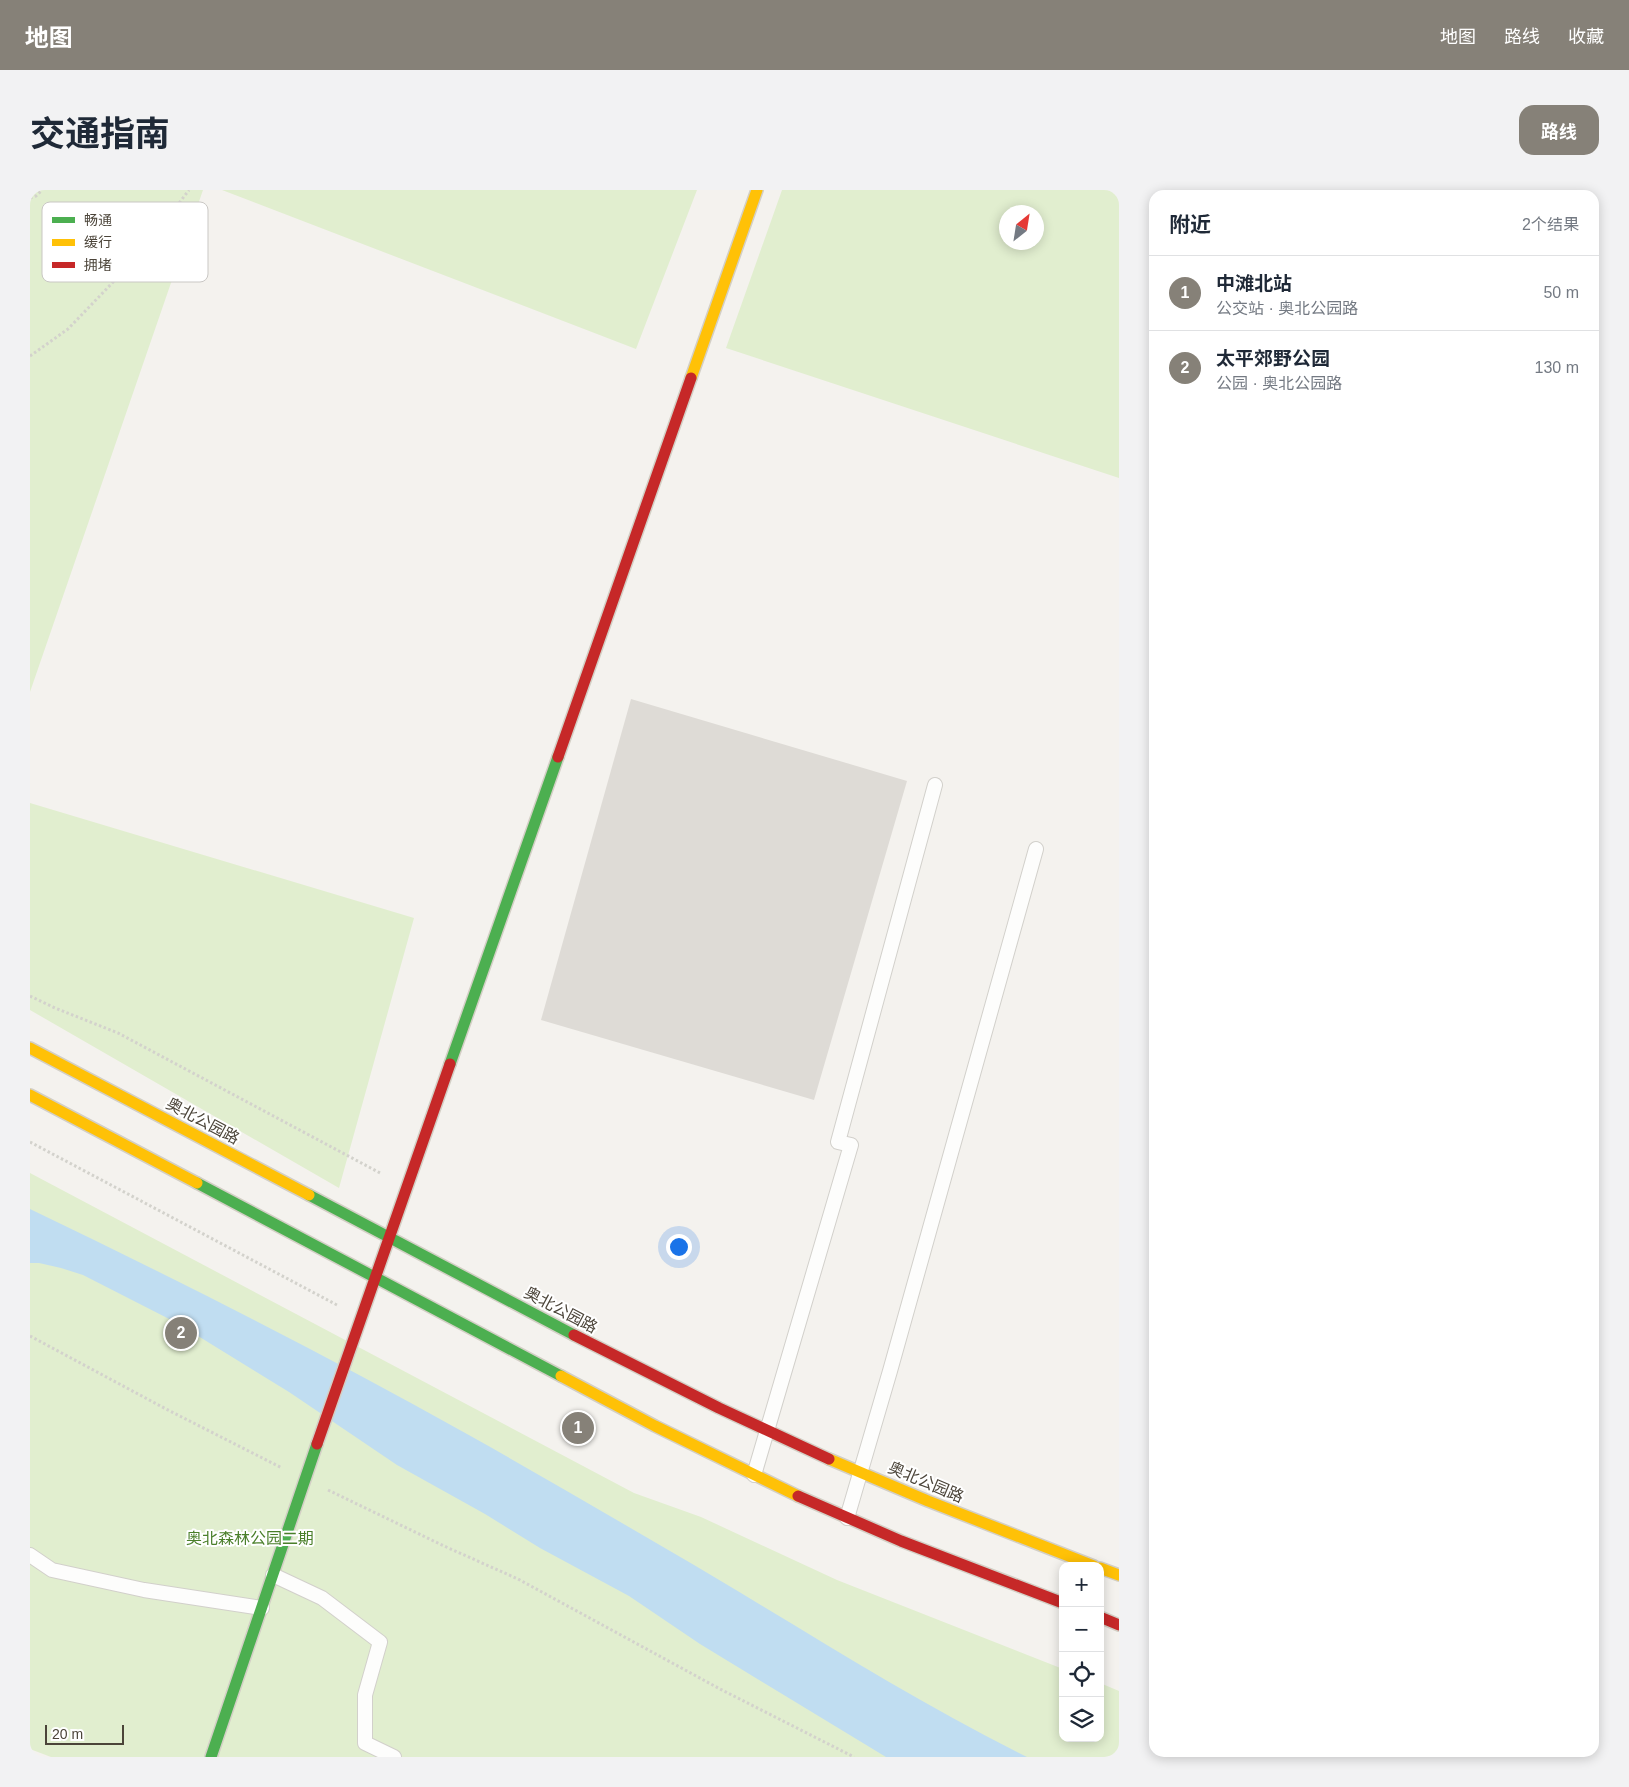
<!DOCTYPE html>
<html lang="zh">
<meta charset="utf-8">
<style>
body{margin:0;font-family:Helvetica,"Noto Sans SC",sans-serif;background:#f2f2f3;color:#1f2937}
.controls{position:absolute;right:15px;bottom:15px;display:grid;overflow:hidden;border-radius:10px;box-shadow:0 2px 12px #0003}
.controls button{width:45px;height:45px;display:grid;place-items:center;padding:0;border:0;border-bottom:1px solid #e0e1e3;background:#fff;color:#1f2937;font:25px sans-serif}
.compass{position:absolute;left:969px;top:15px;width:45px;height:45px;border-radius:50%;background:#fff;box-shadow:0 2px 12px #0003;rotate:30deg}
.scale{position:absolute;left:15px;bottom:12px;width:79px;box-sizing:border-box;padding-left:5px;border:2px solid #4b4439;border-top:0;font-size:14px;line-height:18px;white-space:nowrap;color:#4b4439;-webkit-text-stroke:4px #fff;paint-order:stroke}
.you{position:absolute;left:648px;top:1056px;width:18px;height:18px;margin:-12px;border:4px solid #fff;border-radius:50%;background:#1a73e8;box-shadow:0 0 0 8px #1a73e833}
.badge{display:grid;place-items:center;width:32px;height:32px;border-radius:50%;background:#868178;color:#fff;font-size:16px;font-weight:700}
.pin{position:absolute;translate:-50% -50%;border:2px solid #fff;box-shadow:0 1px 5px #0006}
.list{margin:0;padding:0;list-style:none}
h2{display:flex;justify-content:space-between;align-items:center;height:65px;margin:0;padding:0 20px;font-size:21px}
h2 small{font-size:16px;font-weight:400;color:#747a83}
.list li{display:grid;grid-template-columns:32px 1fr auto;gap:15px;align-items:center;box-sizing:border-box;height:75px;padding:0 20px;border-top:1px solid #e0e1e3}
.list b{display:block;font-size:19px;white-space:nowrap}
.list p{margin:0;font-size:16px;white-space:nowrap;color:#747a83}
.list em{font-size:16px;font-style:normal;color:#747a83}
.icon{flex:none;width:28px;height:28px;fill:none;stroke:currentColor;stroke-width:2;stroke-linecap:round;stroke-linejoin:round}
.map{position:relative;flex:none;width:1089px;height:1567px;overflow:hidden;border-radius:15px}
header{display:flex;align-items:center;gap:30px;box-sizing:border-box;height:70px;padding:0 25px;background:#868178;color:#fff}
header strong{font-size:24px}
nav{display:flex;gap:28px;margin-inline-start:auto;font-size:18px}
.intro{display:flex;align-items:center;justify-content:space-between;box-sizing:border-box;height:120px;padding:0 30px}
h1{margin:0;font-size:35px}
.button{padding:12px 22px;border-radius:15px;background:#868178;color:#fff;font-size:18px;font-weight:700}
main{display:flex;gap:30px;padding:0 30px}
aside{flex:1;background:#fff;border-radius:15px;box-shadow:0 2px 12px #0003}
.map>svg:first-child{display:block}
.green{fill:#e1eecf;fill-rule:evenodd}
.water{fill:#c0ddf1}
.building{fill:#dedbd6}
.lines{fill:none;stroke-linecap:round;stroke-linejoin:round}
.lane-casing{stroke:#d2d0cb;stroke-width:16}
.fast-casing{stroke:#d3cfc5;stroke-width:14}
.slow-casing{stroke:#d3cfc5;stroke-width:14}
.jam-casing{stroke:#d3cfc5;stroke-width:14}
.path{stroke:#d3d2cc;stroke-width:3;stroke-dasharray:2.5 2.5;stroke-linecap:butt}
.lane{stroke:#fdfdfc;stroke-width:14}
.fast{stroke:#4caf50;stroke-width:11}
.slow{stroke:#ffc107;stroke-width:11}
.jam{stroke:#c62828;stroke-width:11}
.labels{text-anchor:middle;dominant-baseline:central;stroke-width:4;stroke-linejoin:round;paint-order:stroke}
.street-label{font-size:16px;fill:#4b4439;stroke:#fff}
.park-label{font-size:16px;fill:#4a7f2a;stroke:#fff}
.key{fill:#fff;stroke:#c9c7c4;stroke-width:1}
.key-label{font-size:14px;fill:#4b4439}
</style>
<header>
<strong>地图</strong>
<nav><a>地图</a><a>路线</a><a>收藏</a></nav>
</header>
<div class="intro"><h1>交通指南</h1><a class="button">路线</a></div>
<main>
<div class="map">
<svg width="1089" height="1567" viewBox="0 0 1089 1567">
<rect width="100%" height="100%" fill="#f4f2ee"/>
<path class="green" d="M0,0H173L0,502Z
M192,0H667L606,159Z
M752,0H1089V288L696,158ZM976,22H1006V52H976Z
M0,613L384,728L309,998L0,820Z
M0,983L604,1303L671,1327L807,1390L1033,1479V1548H1070V1493L1089,1501V1567H21L0,1559Z"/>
<path class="water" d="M0,1019C148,1090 294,1164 437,1244C505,1282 573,1322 640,1361C759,1430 874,1506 997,1567H856L670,1454L599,1406L510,1358L455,1324L367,1275L259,1202L147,1133L53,1085L31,1078L9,1073H0Z"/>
<path class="building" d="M601,509L877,591L784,910L511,830Z"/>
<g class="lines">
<defs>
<path id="lane" d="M724,1285L821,955L808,952L905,595
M817,1328L860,1181L1006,659
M0,1365L22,1380L114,1400L232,1418
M243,1385L292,1408L350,1452L335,1505V1553L364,1567"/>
<path id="fast" d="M420,874L528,567
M167,993L531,1186
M279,1005L544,1145
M181,1567L287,1254"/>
<path id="slow" d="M661,188L727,0
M0,858L279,1005
M0,905L167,993
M531,1186L625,1236L768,1306
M799,1269L898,1311L1064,1376
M1070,1378L1089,1385"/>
<path id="jam" d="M528,567L661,188
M544,1145L689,1218L799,1269
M287,1254L420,874
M768,1306L871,1351L1033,1413
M1070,1427L1089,1435"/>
</defs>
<use href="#lane" class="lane-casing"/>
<use href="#fast" class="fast-casing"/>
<use href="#slow" class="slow-casing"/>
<use href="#jam" class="jam-casing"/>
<path class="path" d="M0,8L6,6L12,0
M0,166L38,139L113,61L159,0
M0,806L25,818L88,843L352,984
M0,952L307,1115
M0,1146L136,1219L252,1278
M298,1300L414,1356L488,1389L690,1499L824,1567"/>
<use href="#lane" class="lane"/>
<use href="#fast" class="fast"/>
<use href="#slow" class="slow"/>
<use href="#jam" class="jam"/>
</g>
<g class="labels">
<g class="street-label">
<text transform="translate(173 931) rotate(28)">奥北公园路</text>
<text transform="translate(531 1120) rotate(28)">奥北公园路</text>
<text transform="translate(896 1292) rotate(23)">奥北公园路</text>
</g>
<g class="park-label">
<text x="220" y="1348">奥北森林公园二期</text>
</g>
</g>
<rect x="12" y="12" width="166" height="80" rx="8" class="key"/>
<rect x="22" y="27" width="23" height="6" fill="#4caf50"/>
<rect x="22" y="49" width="23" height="7" fill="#ffc107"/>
<rect x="22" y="72" width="23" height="6" fill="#c62828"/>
<g class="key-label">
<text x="54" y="35">畅通</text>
<text x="54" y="57">缓行</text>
<text x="54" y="80">拥堵</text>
</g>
</svg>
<div class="controls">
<button>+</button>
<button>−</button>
<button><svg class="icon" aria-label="locate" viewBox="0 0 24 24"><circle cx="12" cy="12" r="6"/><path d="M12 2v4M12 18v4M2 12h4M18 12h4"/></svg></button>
<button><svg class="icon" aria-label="layers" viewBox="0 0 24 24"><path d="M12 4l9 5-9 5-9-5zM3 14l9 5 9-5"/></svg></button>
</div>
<svg class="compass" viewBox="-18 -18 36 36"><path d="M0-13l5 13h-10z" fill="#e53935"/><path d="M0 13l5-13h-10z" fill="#747a83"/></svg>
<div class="scale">20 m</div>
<div class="you"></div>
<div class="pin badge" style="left:548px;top:1238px">1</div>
<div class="pin badge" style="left:151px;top:1143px">2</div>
</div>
<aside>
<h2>附近<small>2个结果</small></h2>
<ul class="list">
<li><span class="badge">1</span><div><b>中滩北站</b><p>公交站 · 奥北公园路</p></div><em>50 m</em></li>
<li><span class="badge">2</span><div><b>太平郊野公园</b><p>公园 · 奥北公园路</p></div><em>130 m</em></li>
</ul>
</aside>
</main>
